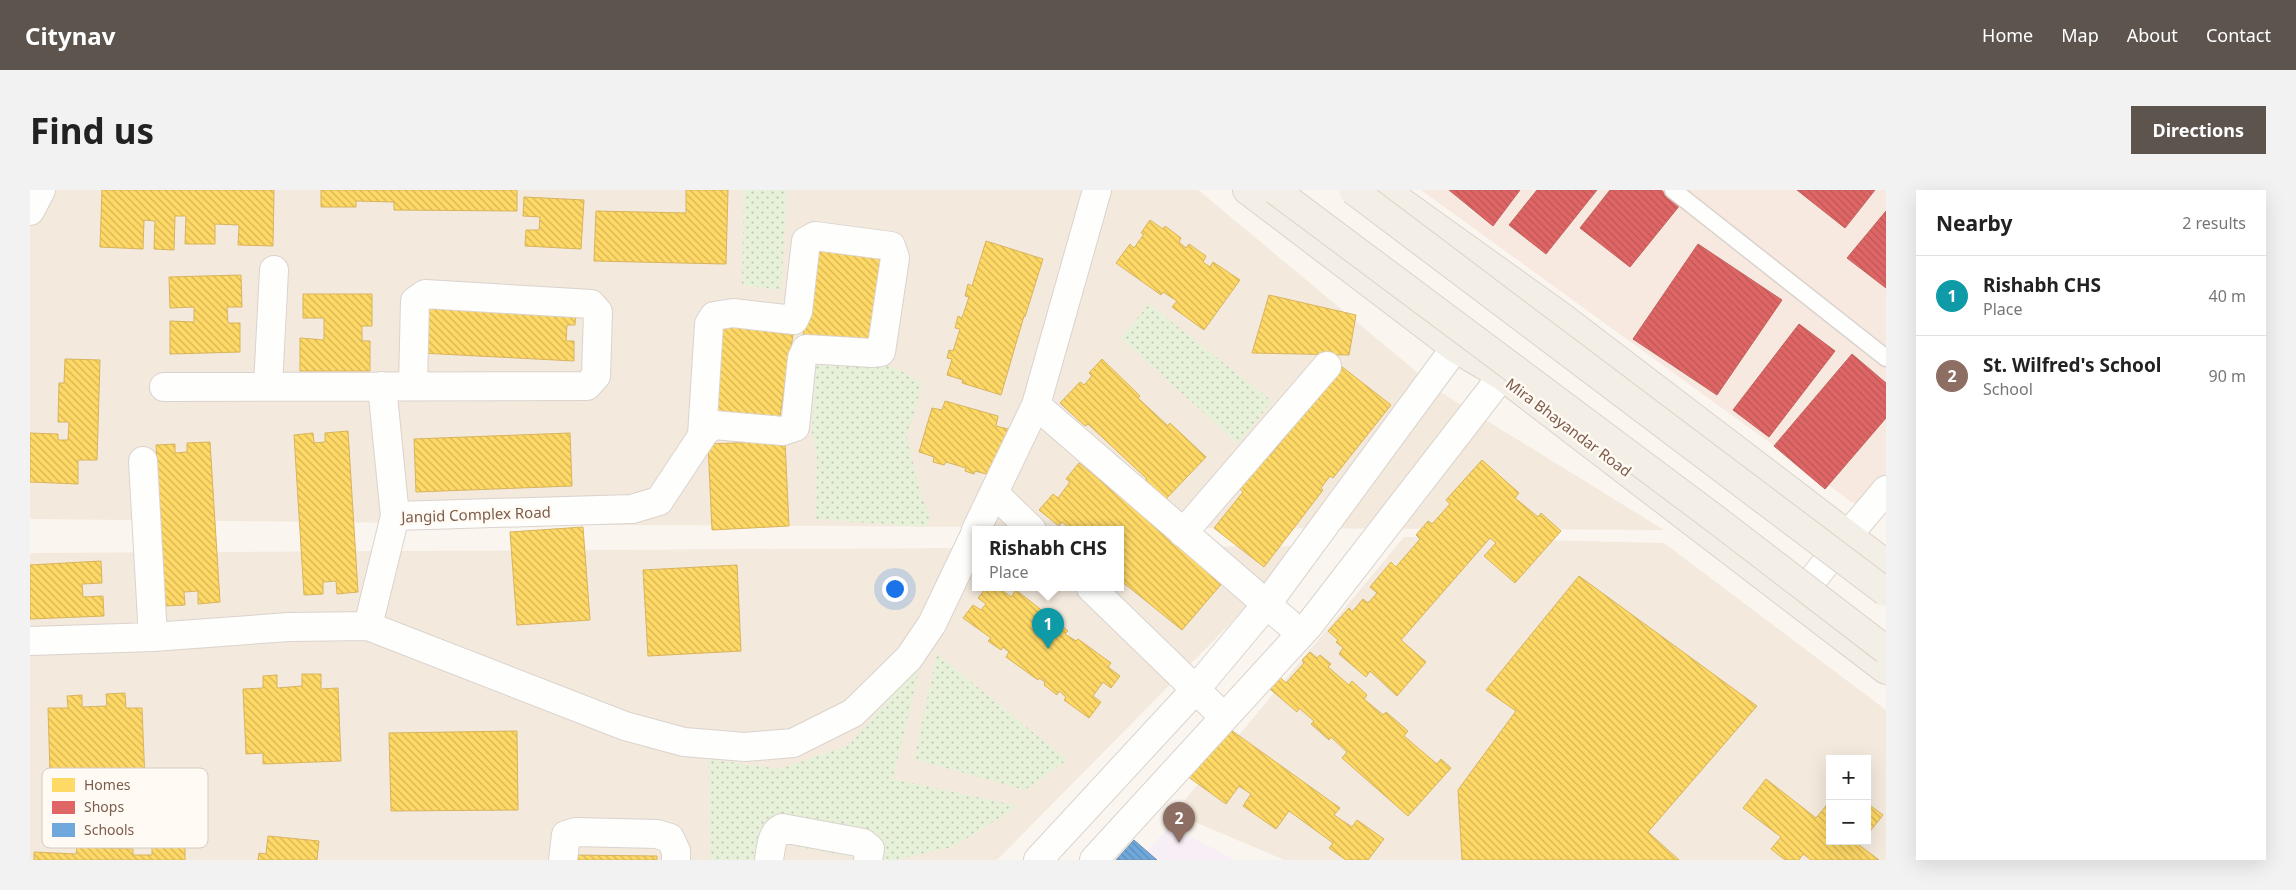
<!DOCTYPE html>
<meta charset="utf-8">
<style>
body{margin:0;font-family:"Noto Sans",sans-serif;background:#f2f2f2;color:#222}
.controls{position:absolute;right:15px;bottom:15px;display:grid;overflow:hidden;border-radius:0px;box-shadow:0 5px 20px #0002}
.controls button{width:45px;height:45px;display:grid;place-items:center;padding:0;border:0;border-bottom:1px solid #e0e0e0;background:#fff;color:#222;font:25px sans-serif}
.you{position:absolute;left:864px;top:398px;width:18px;height:18px;margin:-12px;border:4px solid #fff;border-radius:50%;background:#1a73e8;box-shadow:0 0 0 8px #1a73e833}
.badge{display:grid;place-items:center;width:32px;height:32px;border-radius:50%;background:#5e544e;color:#fff;font-size:16px;font-weight:700}
.pin{position:absolute;translate:-50% -41px;filter:drop-shadow(0 1px 2px #0008)}
.pin::after{content:'';position:absolute;top:26px;width:18px;height:15px;background:inherit;clip-path:polygon(0 0,100% 0,50% 100%)}
.popup{position:absolute;left:942px;top:336px;width:152px;height:65px;box-sizing:border-box;display:grid;place-content:center;border-radius:0px;background:#fff;filter:drop-shadow(0 1px 4px #0005);font-size:16px;white-space:nowrap;color:#767676}
.popup b{font-size:19px;color:#222}
.popup::after{content:'';position:absolute;left:50%;top:100%;margin-left:-10px;border:10px solid transparent;border-top-color:#fff}
.list{margin:0;padding:0;list-style:none}
h2{display:flex;justify-content:space-between;align-items:center;height:65px;margin:0;padding:0 20px;font-size:21px}
h2 small{font-size:16px;font-weight:400;color:#767676}
.list li{display:grid;grid-template-columns:32px 1fr auto;gap:15px;align-items:center;box-sizing:border-box;height:80px;padding:0 20px;border-top:1px solid #e0e0e0}
.list b{display:block;font-size:19px;white-space:nowrap}
.list p{margin:0;font-size:16px;white-space:nowrap;color:#767676}
.list em{font-size:16px;font-style:normal;color:#767676}
.map{position:relative;flex:none;width:1856px;height:670px;overflow:hidden;border-radius:0px}
header{display:flex;align-items:center;gap:30px;box-sizing:border-box;height:70px;padding:0 25px;background:#5e544e;color:#fff}
header strong{font-size:24px}
nav{display:flex;gap:28px;margin-inline-start:auto;font-size:18px}
.intro{display:flex;align-items:center;justify-content:space-between;box-sizing:border-box;height:120px;padding:0 30px}
h1{margin:0;font-size:35px}
.button{padding:12px 22px;border-radius:0px;background:#5e544e;color:#fff;font-size:18px;font-weight:700}
main{display:flex;gap:30px;padding:0 30px}
aside{flex:1;background:#fff;border-radius:0px;box-shadow:0 5px 20px #0002}
.map>svg:first-child{display:block}
.residential{fill:#f3e9dd;fill-rule:evenodd}
.commercial{fill:#f7e8e0}
.education{fill:#f7eef6}
.green{fill:url(#green-dots)}
.homes{fill:url(#homes-back-hatch);stroke:#d8b45e}
.shops{fill:url(#shops-back-hatch);stroke:#c2635e}
.schools{fill:url(#schools-back-hatch);stroke:#7391b0}
.lines{fill:none;stroke-linecap:round;stroke-linejoin:round}
.service-casing{stroke:#dad3cd;stroke-width:19}
.minor-casing{stroke:#dad3cd;stroke-width:30}
.tertiary-casing{stroke:#dad3cd;stroke-width:30}
.primary-casing{stroke:#dbd2cb;stroke-width:30}
.service{stroke:#fefefd;stroke-width:16}
.minor{stroke:#fefefd;stroke-width:28}
.tertiary{stroke:#fefefd;stroke-width:28}
.primary{stroke:#f4efe6;stroke-width:28}
.primary-bridge-casing{stroke:#dbd2cb;stroke-width:30;stroke-linecap:butt}
.primary-bridge{stroke:#f4efe6;stroke-width:28}
.labels{text-anchor:middle;dominant-baseline:central;stroke-width:5;stroke-linejoin:round;paint-order:stroke}
.street-label{font-size:15px;fill:#7c5c4b;stroke:#fffaf3}
.key{fill:#fffaf3;stroke:#d8cbc1;stroke-width:1}
.key-label{font-size:14px;fill:#7c5c4b}
</style>
<header>
<strong>Citynav</strong>
<nav><a>Home</a><a>Map</a><a>About</a><a>Contact</a></nav>
</header>
<div class="intro"><h1>Find us</h1><a class="button">Directions</a></div>
<main>
<div class="map">
<svg width="1856" height="670" viewBox="0 0 1856 670">
<defs>
<pattern id="green-dots" width="8" height="8" patternUnits="userSpaceOnUse" patternTransform="scale(1.25)"><rect width="8" height="8" fill="#e7f1d9"/><path d="M2 2h.1M6 6h.1" fill="none" stroke="#c0c6b2" stroke-width="1.8" stroke-linecap="round"/></pattern>
<pattern id="homes-back-hatch" width="6" height="6" patternUnits="userSpaceOnUse" patternTransform="scale(1.25)"><rect width="6" height="6" fill="#ffd966"/><path d="M-1 5l2 2M0 0l6 6M5-1l2 2" fill="none" stroke="#d3b356"/></pattern>
<pattern id="shops-back-hatch" width="6" height="6" patternUnits="userSpaceOnUse" patternTransform="scale(1.25)"><rect width="6" height="6" fill="#e06666"/><path d="M-1 5l2 2M0 0l6 6M5-1l2 2" fill="none" stroke="#bb5756"/></pattern>
<pattern id="schools-back-hatch" width="6" height="6" patternUnits="userSpaceOnUse" patternTransform="scale(1.25)"><rect width="6" height="6" fill="#6fa8dc"/><path d="M-1 5l2 2M0 0l6 6M5-1l2 2" fill="none" stroke="#608cb4"/></pattern>
</defs>
<rect width="100%" height="100%" fill="#faf6ef"/>
<path class="residential" d="M0,0H1168L1412,203L1634,340L573,335L0,329Z
M1374,347L1634,353L1856,520V670H1254L1144,623ZM1800,569H1837V651H1800Z
M1277,356L967,670H0V363L945,358L946,398H1090L1091,357Z"/>
<path class="commercial" d="M1391,0H1856V316L1823,313Z"/>
<path class="education" d="M1141,636L1205,670H1108Z"/>
<path class="green" d="M714,0H757L751,100L712,95Z
M1119,114L1242,211L1208,254L1091,148Z
M787,165C830,170 855,167 892,194L877,248L889,297L901,330L895,337L786,329L787,267L782,242Z
M907,464L1037,570L995,600L884,569Z
M891,472L863,589L988,616L923,657L864,670H837L737,651L732,670H681L678,569L750,579L819,555Z"/>
<path class="homes" d="M72,0H244L243,56L208,55L209,35L185,34V54H155L156,26H145L144,60L124,59L125,31L114,30L113,59L70,57Z
M291,0H487V21L364,20V12L326,11V17H291Z
M656,0H698L696,74L564,71L566,21L656,23Z
M494,7L554,10L551,59L495,56L496,40H509L510,27L493,26Z
M1120,30L1133,39L1135,36L1151,48L1149,52L1156,58L1159,54L1176,66L1173,72L1180,77L1183,72L1210,90L1174,140L1142,117L1147,111L1133,102L1131,105L1086,73L1100,54L1104,58L1114,44L1111,43Z
M956,51L1013,69L995,127L994,126L971,205L932,193L933,190L917,185L922,169L917,168L919,160L923,161L930,139L925,138L928,126L932,128L939,107L935,106L938,94L942,96Z
M783,54L856,62L845,156L773,148Z
M211,85L212,117H197L198,133H210V162L140,164V131L164,132V117L140,118L139,87Z
M273,104H342V136H332V151H340V181H270V148L294,150V128H273Z
M1239,105L1326,125L1319,165L1222,163Z
M394,111L546,117L545,135H537L536,151H544V171L391,163Z
M691,134L763,145L749,232L677,221Z
M35,169L70,170L67,270H48V294L0,292V243L28,244V250H38L39,232H28L29,193H34Z
M1072,169L1110,206L1108,208L1138,236L1140,233L1176,267L1135,310L1113,293L1117,289L1058,234L1055,236L1030,213L1050,192L1054,195L1062,186L1059,183Z
M1311,176L1361,215L1303,288L1300,286L1291,298L1293,300L1234,377L1184,338L1213,302L1210,299L1238,264L1241,265L1255,247L1252,245Z
M915,211L968,226L966,236L978,239L964,286L945,281L944,284L935,281L936,278L916,272L914,275L903,272L904,267L889,262L902,218L912,220Z
M318,241L328,402L307,404L306,391L293,392V404L274,405L264,245L283,243L284,253L295,252V243Z
M540,243L542,296L386,302L384,249Z
M755,251L759,336L682,340L678,254Z
M180,252L190,412L168,414V401L154,402L155,415L135,416L126,255L145,254V263L157,262V253Z
M1452,270L1489,303L1485,308L1508,327L1511,323L1531,341L1485,393L1454,366L1466,353L1460,348L1371,450L1396,472L1367,506L1340,481L1336,487L1309,464L1313,458L1306,452L1308,450L1298,441L1319,418L1322,422L1333,409L1338,413L1347,403L1340,397L1361,372L1366,377L1390,349L1386,345L1398,331L1402,334L1420,314L1416,310Z
M1049,273L1194,391L1152,440L1090,390V340H1042L1032,332L1029,336L1009,320L1023,304L1028,308L1040,292L1036,289Z
M553,337L560,430L487,435L480,342Z
M71,371L72,393L52,394L53,407L73,406L74,426L0,429V375Z
M707,375L711,461L618,466L613,380Z
M1549,386L1727,516L1618,642L1649,670H1432L1428,600L1486,521L1456,500Z
M956,398H969L981,407L986,400L1038,441L1035,444L1046,451L1048,449L1081,473L1078,477L1090,486L1081,498L1073,492L1063,506L1071,512L1059,528L1034,510L1036,507L1029,501L1027,505L1014,495L1015,492L1009,488L1008,490L976,467L979,462L973,457L971,460L958,451L961,448L933,428L943,415L951,420L956,414L948,408Z
M1280,462L1287,468L1290,465L1301,474L1298,477L1319,495L1322,491L1337,505L1334,509L1353,525L1356,522L1378,541L1374,546L1407,574L1411,569L1421,578L1378,626L1312,568L1317,562L1301,547L1299,550L1281,534L1284,531L1269,518L1267,522L1240,499L1250,487L1256,493L1274,473L1272,470Z
M272,484H291V499L308,498L311,571L233,574V563L216,564L213,499L233,498V486L247,485V498L272,496Z
M95,503L96,518H112L115,591L38,593L37,582L20,583L18,518H38L37,506L52,505V517L77,516L76,504Z
M1194,535L1310,618L1304,625L1322,637L1327,630L1354,649L1338,670H1316L1299,658L1303,653L1259,621L1246,639L1213,616L1221,604L1209,596L1196,614L1157,586Z
M487,541L488,620L361,621L359,543Z
M1736,589L1786,628L1800,611V651H1832L1829,655L1849,670H1781L1773,664L1769,670H1755L1741,659L1751,647L1713,618Z
M1837,613L1853,625L1837,645Z
M238,646L289,651L287,670H228L229,663L236,664Z
M122,655L155,656V670H4V662L46,664L47,657L103,659V665H122Z
M540,665L627,666V670H540Z"/>
<path class="shops" d="M1419,0H1490L1463,36Z
M1507,0H1567L1516,64L1479,35Z
M1580,0H1631L1650,15L1600,77L1550,38Z
M1767,0H1845L1815,38Z
M1856,21V98L1817,68Z
M1668,54L1752,110L1687,205L1603,149Z
M1769,134L1805,161L1739,247L1703,220Z
M1822,164L1856,193V228L1795,299L1744,256Z"/>
<path class="schools" d="M1104,650L1127,670H1086Z"/>
<g class="lines">
<defs>
<path id="service" d="M1643,0L1856,168"/>
<path id="minor" d="M0,21L11,0
M238,196L244,80
M352,196L365,326
M134,197C275,196 416,196 557,196L566,186L568,122L561,114L395,104L385,111L383,196
M1006,215L1271,444
M113,271L123,447
M964,303L1002,340
M946,340L1006,215L1067,0
M1153,343L1297,176
M1061,398L1194,527
M338,436L365,326L602,319L629,311L672,246L675,241L684,235L753,241L765,237L772,168L776,159L842,163L851,162L865,68L861,56L785,46L776,51L768,121L764,130L703,123L684,126L679,134L672,246
M0,451L123,447L259,437L338,436L595,536L654,552L715,557L763,553L823,523L879,468L902,434L946,342
M533,670L536,645L546,642L627,644L640,648L646,661V670
M739,670C741,659 741,643 752,638L833,653L840,659L838,670
M1008,670L1165,500L1236,415L1425,158
M1064,670L1280,434L1472,186"/>
<path id="tertiary" d="M1766,411L1818,345L1856,300"/>
<path id="primary" d="M1217,0L1425,158L1472,186L1856,480
M1355,0L1528,124L1856,374"/>
</defs>
<use href="#service" class="service-casing"/>
<use href="#minor" class="minor-casing"/>
<use href="#tertiary" class="tertiary-casing"/>
<use href="#primary" class="primary-casing"/>
<use href="#service" class="service"/>
<use href="#minor" class="minor"/>
<use href="#tertiary" class="tertiary"/>
<use href="#primary" class="primary"/>
<defs>
<path id="primary-bridge" d="M1245,0L1684,328L1856,460
M1323,0L1856,402"/>
</defs>
<use href="#primary-bridge" class="primary-bridge-casing"/>
<use href="#primary-bridge" class="primary-bridge"/>
</g>
<g class="labels">
<g class="street-label">
<text transform="translate(1539 237) rotate(37)">Mira Bhayandar Road</text>
<text transform="translate(446 324) rotate(-2)">Jangid Complex Road</text>
</g>
</g>
<rect x="12" y="578" width="166" height="80" rx="8" class="key"/>
<rect x="22" y="588" width="23" height="14" fill="#ffd966"/>
<rect x="22" y="611" width="23" height="13" fill="#e06666"/>
<rect x="22" y="633" width="23" height="14" fill="#6fa8dc"/>
<g class="key-label">
<text x="54" y="600">Homes</text>
<text x="54" y="622">Shops</text>
<text x="54" y="645">Schools</text>
</g>
</svg>
<div class="controls">
<button>+</button>
<button>−</button>
</div>
<div class="you"></div>
<div class="pin badge" style="left:1018px;top:459px;background:#0f9aa8">1</div>
<div class="popup"><b>Rishabh CHS</b>Place</div>
<div class="pin badge" style="left:1149px;top:653px;background:#8d6e63">2</div>
</div>
<aside>
<h2>Nearby<small>2 results</small></h2>
<ul class="list">
<li><span class="badge" style="background:#0f9aa8">1</span><div><b>Rishabh CHS</b><p>Place</p></div><em>40 m</em></li>
<li><span class="badge" style="background:#8d6e63">2</span><div><b>St. Wilfred's School</b><p>School</p></div><em>90 m</em></li>
</ul>
</aside>
</main>
